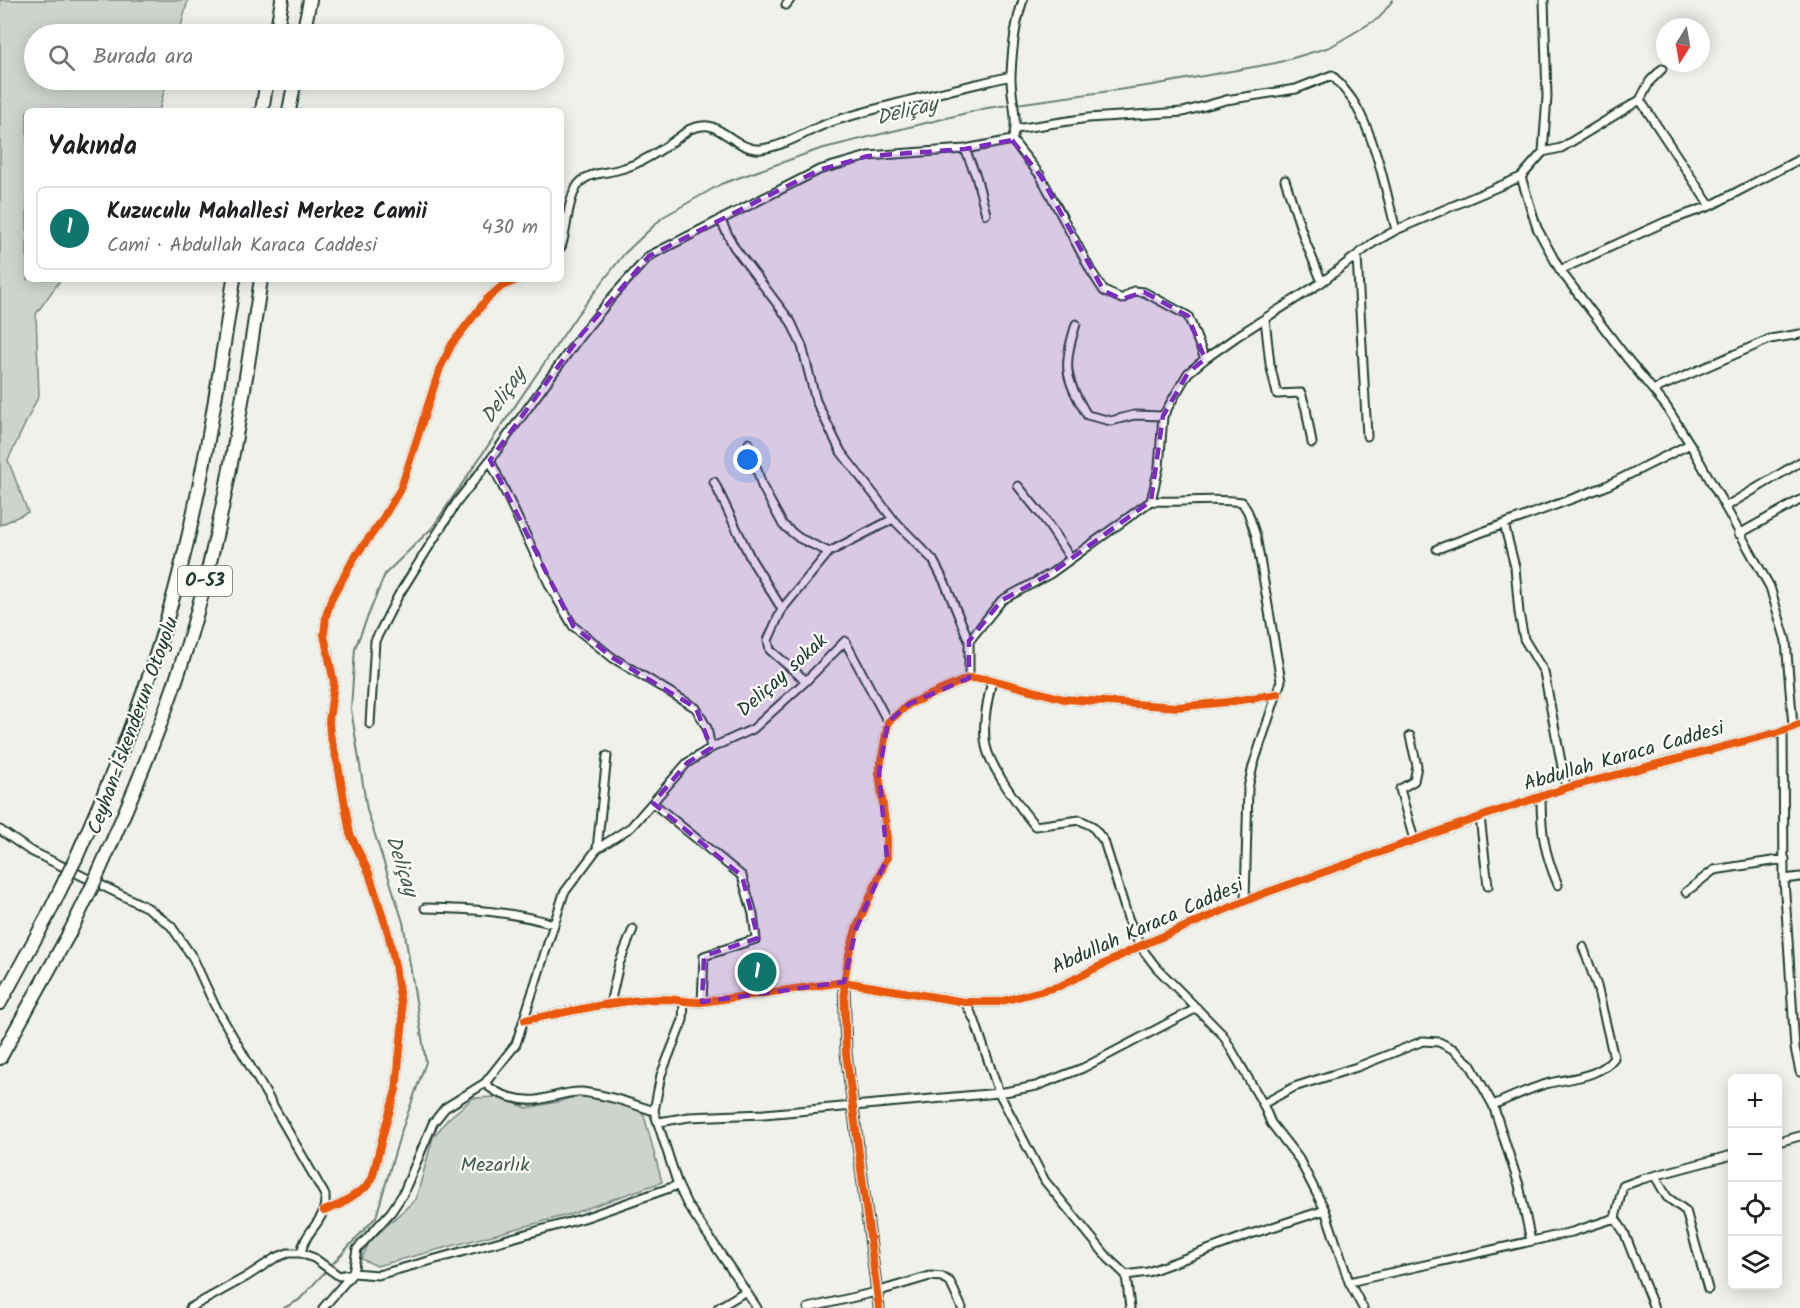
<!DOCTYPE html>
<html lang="tr">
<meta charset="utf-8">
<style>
body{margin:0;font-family:Kalam,sans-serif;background:#f6f6f6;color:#202124}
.controls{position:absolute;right:18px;bottom:18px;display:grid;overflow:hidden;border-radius:9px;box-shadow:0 3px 15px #0003}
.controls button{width:54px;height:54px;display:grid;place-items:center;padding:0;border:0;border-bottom:2px solid #e0e0e0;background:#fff;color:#202124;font:30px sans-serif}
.compass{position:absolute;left:1656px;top:18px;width:54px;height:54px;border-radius:50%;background:#fff;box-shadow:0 3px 15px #0003;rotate:191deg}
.you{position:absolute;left:748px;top:460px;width:21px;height:21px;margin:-15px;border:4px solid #fff;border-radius:50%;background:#1a73e8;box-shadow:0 0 0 9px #1a73e833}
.badge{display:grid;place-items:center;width:39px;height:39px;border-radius:50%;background:#0f766e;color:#fff;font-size:20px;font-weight:700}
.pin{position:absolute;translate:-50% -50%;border:3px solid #fff;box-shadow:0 2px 6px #0006}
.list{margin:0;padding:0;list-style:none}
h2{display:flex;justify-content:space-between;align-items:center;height:78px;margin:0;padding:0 24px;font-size:26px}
h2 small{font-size:20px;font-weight:400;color:#757577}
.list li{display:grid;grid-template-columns:39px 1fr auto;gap:18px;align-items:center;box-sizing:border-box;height:84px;margin:0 12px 12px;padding:0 12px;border:2px solid #e0e0e0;border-radius:9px}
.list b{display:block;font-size:22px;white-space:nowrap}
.list p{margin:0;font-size:20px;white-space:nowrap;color:#757577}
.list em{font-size:20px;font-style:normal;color:#757577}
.icon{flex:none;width:33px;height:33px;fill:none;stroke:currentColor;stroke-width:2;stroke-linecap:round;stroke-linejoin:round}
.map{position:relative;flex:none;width:1800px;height:1308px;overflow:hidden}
.search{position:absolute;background:#fff;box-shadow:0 3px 15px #0003;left:24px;top:24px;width:540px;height:66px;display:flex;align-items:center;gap:15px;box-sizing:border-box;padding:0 21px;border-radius:33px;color:#757577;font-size:22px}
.panel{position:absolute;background:#fff;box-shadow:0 3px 15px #0003;left:24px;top:108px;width:540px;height:174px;border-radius:9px}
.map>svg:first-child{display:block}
.green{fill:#cdd3cd;stroke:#768880;stroke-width:1.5}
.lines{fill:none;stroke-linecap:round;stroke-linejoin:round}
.stream{stroke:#6c8077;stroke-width:2}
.minor-casing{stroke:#1f3d34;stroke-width:11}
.tertiary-casing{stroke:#1f3d34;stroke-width:13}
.motorway-casing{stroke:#1f3d34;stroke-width:16}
.minor{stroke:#fdfcf7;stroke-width:7}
.tertiary{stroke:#fdfcf7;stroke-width:8}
.motorway{stroke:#fdfcf7;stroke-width:12}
.motorway-bridge-casing{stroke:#1f3d34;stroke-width:16;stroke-linecap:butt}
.motorway-bridge{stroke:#fdfcf7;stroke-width:12}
.cycleway-casing{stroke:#fdfcf7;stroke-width:11}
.cycleway{stroke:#e8590c;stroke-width:8}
.marked{fill:#7b2cbf;fill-opacity:0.2;stroke:#7b2cbf;stroke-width:4.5;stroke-dasharray:12 8;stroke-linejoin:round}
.labels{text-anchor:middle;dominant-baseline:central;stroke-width:4.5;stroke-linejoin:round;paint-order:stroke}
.shield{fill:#fdfcf7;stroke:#62766e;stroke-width:1.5}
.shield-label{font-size:18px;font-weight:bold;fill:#1f3d34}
.street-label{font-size:20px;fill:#1f3d34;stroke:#fdfcf7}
.park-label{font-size:20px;fill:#425b53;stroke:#fdfcf7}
.water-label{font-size:21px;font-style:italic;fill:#455e56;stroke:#fdfcf7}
</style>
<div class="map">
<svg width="1800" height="1308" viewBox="0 0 1800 1308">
<rect width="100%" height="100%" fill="#f0f1eb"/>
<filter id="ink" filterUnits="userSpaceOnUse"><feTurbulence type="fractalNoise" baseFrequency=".0167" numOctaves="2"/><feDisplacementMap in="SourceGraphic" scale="12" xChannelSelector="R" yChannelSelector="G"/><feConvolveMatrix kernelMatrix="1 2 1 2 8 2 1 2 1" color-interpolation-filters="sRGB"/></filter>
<g filter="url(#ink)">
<path class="green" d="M0,0H188L179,34H34V80H167L159,111H27V279H61L36,314L39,395L8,460L28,512L0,525Z
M580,1095L632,1106L644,1115L662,1182L571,1214L377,1266L361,1259L370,1241L416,1199L433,1137L448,1119L473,1098L498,1097L527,1108L557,1102Z"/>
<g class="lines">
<path class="stream" d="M284,1308L299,1300L376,1217L400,1135L426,1062L403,922L367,810L351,709L355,648L385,574L432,528L577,315L624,254L663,217L721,184L820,149L987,108L1153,85L1276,63L1330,47L1379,18L1393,0"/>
<defs>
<path id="minor" d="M1023,0C1015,24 1012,49 1011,75C1010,96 1020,121 1012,140L1040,175L1091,271L1104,291L1122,299L1134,291L1144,292L1188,316L1205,359
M786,5L790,0
M1640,100L1710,206
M1016,129L1088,118L1183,112L1226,100L1296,89L1332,75C1340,84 1349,94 1355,104C1377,142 1385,188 1396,230
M965,149L976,176L986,214
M1543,152L1547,97L1544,0
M1521,177L1537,228L1560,270L1626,357L1666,406L1690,444L1770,587L1786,641L1793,726
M1285,180L1304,238L1322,282
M720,219L734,247L791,322L802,346L816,401L841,452L893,519L933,560L945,583L969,641
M561,247C568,228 566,206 576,188C585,172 602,174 617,170C644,164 668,145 690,129C696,127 706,124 712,127C728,133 743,151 761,149C787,146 809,129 834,121C892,103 952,90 1011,76
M1357,256L1367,436
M1560,270L1665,222L1710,206L1800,159
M1265,319L1270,364L1277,394L1301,393L1306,409L1312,443
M1076,324C1063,367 1064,376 1087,415L1111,421L1134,415L1163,416
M1653,390L1770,339L1800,334
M749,443L762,486L783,525L799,538L829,552
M490,460L551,588L573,626L613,658L696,708L707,728L711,748
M714,482L751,559L782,609
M1018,486L1043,517L1071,559
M1151,501C1181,503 1212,497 1242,502L1248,512L1256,536L1281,681L1253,766L1248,788L1245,901
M1725,507L1800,462
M1739,534L1800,500
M1437,549L1504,524
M969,678V641L1002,600L1050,574L1151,501L1159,467L1163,416L1188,373L1205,359L1239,335L1322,282L1373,243L1396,230L1521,177L1543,152L1561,148L1640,100L1650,81L1662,69
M989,679L991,685C987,703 982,727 986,746C990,767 1021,809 1035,826L1080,820L1092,826L1104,841L1128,918L1140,946L1156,967L1223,1035L1263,1104L1271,1123L1299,1159L1325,1210L1349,1282L1363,1308
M806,681L770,650L768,640L782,609L829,552L893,519
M370,724L375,641L398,596L457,502L490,460L581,335L613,296L649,256L819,170L868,156L965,149L1012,140
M1783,731L1784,879L1795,1048L1800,1072
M1410,736L1417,766L1414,781L1400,789L1414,840
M1566,788L1544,672L1524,639L1519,613L1515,567L1504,524L1604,487L1690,444
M1541,796C1541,832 1544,852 1558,885
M653,803L742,876L753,914L756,939L704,956L702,1002
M1480,817L1488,886
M0,830L29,850L148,908L171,926L193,958L214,1004L325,1195C327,1223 306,1227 301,1253
M597,849L607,756
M1784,879L1800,877
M1686,892L1714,870L1785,859
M425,908C473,909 508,911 554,924
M844,982L849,954L856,929L887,858V838L879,773L888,722L909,704L969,678L989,679L1064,699L1177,707L1228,702L1278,694
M684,1002L683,1020L661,1075L654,1111L678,1185L687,1204L757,1308
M965,1002L975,1021L999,1093L1045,1181L1109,1259L1126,1275L1130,1308
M610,1004L619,964L633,929
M525,1020C569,1012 615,1000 660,999C674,999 687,1002 702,1002L844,982L965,1002H999L1060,986L1140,946L1262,894L1480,817L1566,788L1783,731L1800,724
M485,1083C497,1096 519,1101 536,1100C551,1098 567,1091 582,1092C607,1095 630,1103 654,1111
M1263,1104L1294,1087L1357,1067L1423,1041L1439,1042L1453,1049L1470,1064L1493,1105L1519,1185L1531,1241
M1493,1105C1510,1098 1528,1089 1546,1084C1568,1078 1599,1078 1614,1058L1597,986L1583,947
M659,1122L689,1117L764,1114L999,1093L1036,1086L1083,1068L1197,1008
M1778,1142L1800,1136
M1655,1176L1667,1197L1686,1211L1708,1289
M324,1211L341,1204L366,1187L372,1179L384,1131L396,1090L403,1019L395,965L388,933L369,873L350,834L338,765L330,734L329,721L334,683L324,635L326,616L331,600L354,558L380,523L401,488L440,368L452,344L487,299L502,286L519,279
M1615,1218L1624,1232L1654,1308
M1126,1275L1148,1272L1251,1234L1325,1210
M1349,1282L1572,1232L1615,1218L1623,1186L1642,1179L1732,1155
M190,1308L246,1277L275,1258L288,1253H301L314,1258L339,1276L353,1273L378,1275L584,1218L678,1185
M323,1308L353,1273L357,1249L391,1212L403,1194L433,1123L445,1108L485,1083L516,1044L564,893L597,849L631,827L687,763L711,748L753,729L806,681L845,641L888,722
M718,1308L746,1291
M808,1308L876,1292L930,1276L942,1277L950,1282L962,1308"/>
<path id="tertiary" d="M844,982L846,1053L879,1308"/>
<path id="motorway" d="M276,34L282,0
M303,34L310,0
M262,111L267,80
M289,111L295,80
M76,858C111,779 145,698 168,615C200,505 217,391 234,279
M100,869C136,789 170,707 194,623C226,511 244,394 261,279
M0,1003L47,917L66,878
M0,1058L71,930L91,889"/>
</defs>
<use href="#minor" class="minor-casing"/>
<use href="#tertiary" class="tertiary-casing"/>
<use href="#motorway" class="motorway-casing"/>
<use href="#minor" class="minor"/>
<use href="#tertiary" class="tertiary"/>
<use href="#motorway" class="motorway"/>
<defs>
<path id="motorway-bridge" d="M66,878L76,858
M91,889L100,869"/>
</defs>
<use href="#motorway-bridge" class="motorway-bridge-casing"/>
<use href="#motorway-bridge" class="motorway-bridge"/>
<defs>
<path id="cycleway" d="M525,1020C569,1012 615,1000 660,999C674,999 687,1002 702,1002L844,982L965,1002H999L1060,986L1140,946L1262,894L1480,817L1566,788L1783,731L1800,724
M324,1211L341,1204L366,1187L372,1179L384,1131L396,1090L403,1019L395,965L388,933L369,873L350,834L338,765L330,734L329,721L334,683L324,635L326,616L331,600L354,558L380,523L401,488L440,368L452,344L487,299L502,286L519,279
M879,1308L846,1053L844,982L849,954L856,929L887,858V838L879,773L888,722L909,704L969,678L989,679L1064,699L1177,707L1228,702L1278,694"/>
</defs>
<use href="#cycleway" class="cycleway-casing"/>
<use href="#cycleway" class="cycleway"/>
</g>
</g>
<path class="marked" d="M1012,140L1040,175L1104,291L1122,299L1144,292L1188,316L1205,359L1188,373L1163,416L1151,501L1050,574L1002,600L969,641V678L909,704L888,722L879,773L887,858L856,929L844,982L702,1002L704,956L758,938L742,876L653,803L687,763L711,748L696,708L613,658L573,626L490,460L581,335L649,256L819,170L868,156L965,149Z"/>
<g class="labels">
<rect class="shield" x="178" y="566" width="54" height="30" rx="4.5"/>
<g class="shield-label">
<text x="205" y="581">O-53</text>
</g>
<g class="street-label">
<text transform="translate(783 676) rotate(-42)">Deliçay sokak</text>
<text transform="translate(134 726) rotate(-70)">Ceyhan-İskenderun Otoyolu</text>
<text transform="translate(1624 757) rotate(-16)">Abdullah Karaca Caddesi</text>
<text transform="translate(1148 927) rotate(-24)">Abdullah Karaca Caddesi</text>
</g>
<g class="park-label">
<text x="495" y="1166">Mezarlık</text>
</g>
<g class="water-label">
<text transform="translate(907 112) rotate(-14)">Deliçay</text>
<text transform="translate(504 396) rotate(-56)">Deliçay</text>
<text transform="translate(401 866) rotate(72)">Deliçay</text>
</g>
</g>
</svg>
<div class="controls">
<button>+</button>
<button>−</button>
<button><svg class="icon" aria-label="locate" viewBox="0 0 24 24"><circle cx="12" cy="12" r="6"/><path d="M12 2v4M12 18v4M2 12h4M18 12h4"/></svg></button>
<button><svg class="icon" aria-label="layers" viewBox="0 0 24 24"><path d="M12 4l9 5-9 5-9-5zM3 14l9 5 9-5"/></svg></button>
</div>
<svg class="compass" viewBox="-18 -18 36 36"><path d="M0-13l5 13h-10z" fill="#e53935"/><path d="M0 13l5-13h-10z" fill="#757577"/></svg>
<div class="you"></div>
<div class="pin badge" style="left:757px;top:972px">1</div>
<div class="search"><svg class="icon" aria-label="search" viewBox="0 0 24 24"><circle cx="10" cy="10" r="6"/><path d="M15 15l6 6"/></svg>Burada ara</div>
<section class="panel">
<h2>Yakında<small></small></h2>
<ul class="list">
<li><span class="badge">1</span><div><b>Kuzuculu Mahallesi Merkez Camii</b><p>Cami · Abdullah Karaca Caddesi</p></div><em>430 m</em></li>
</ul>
</section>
</div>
